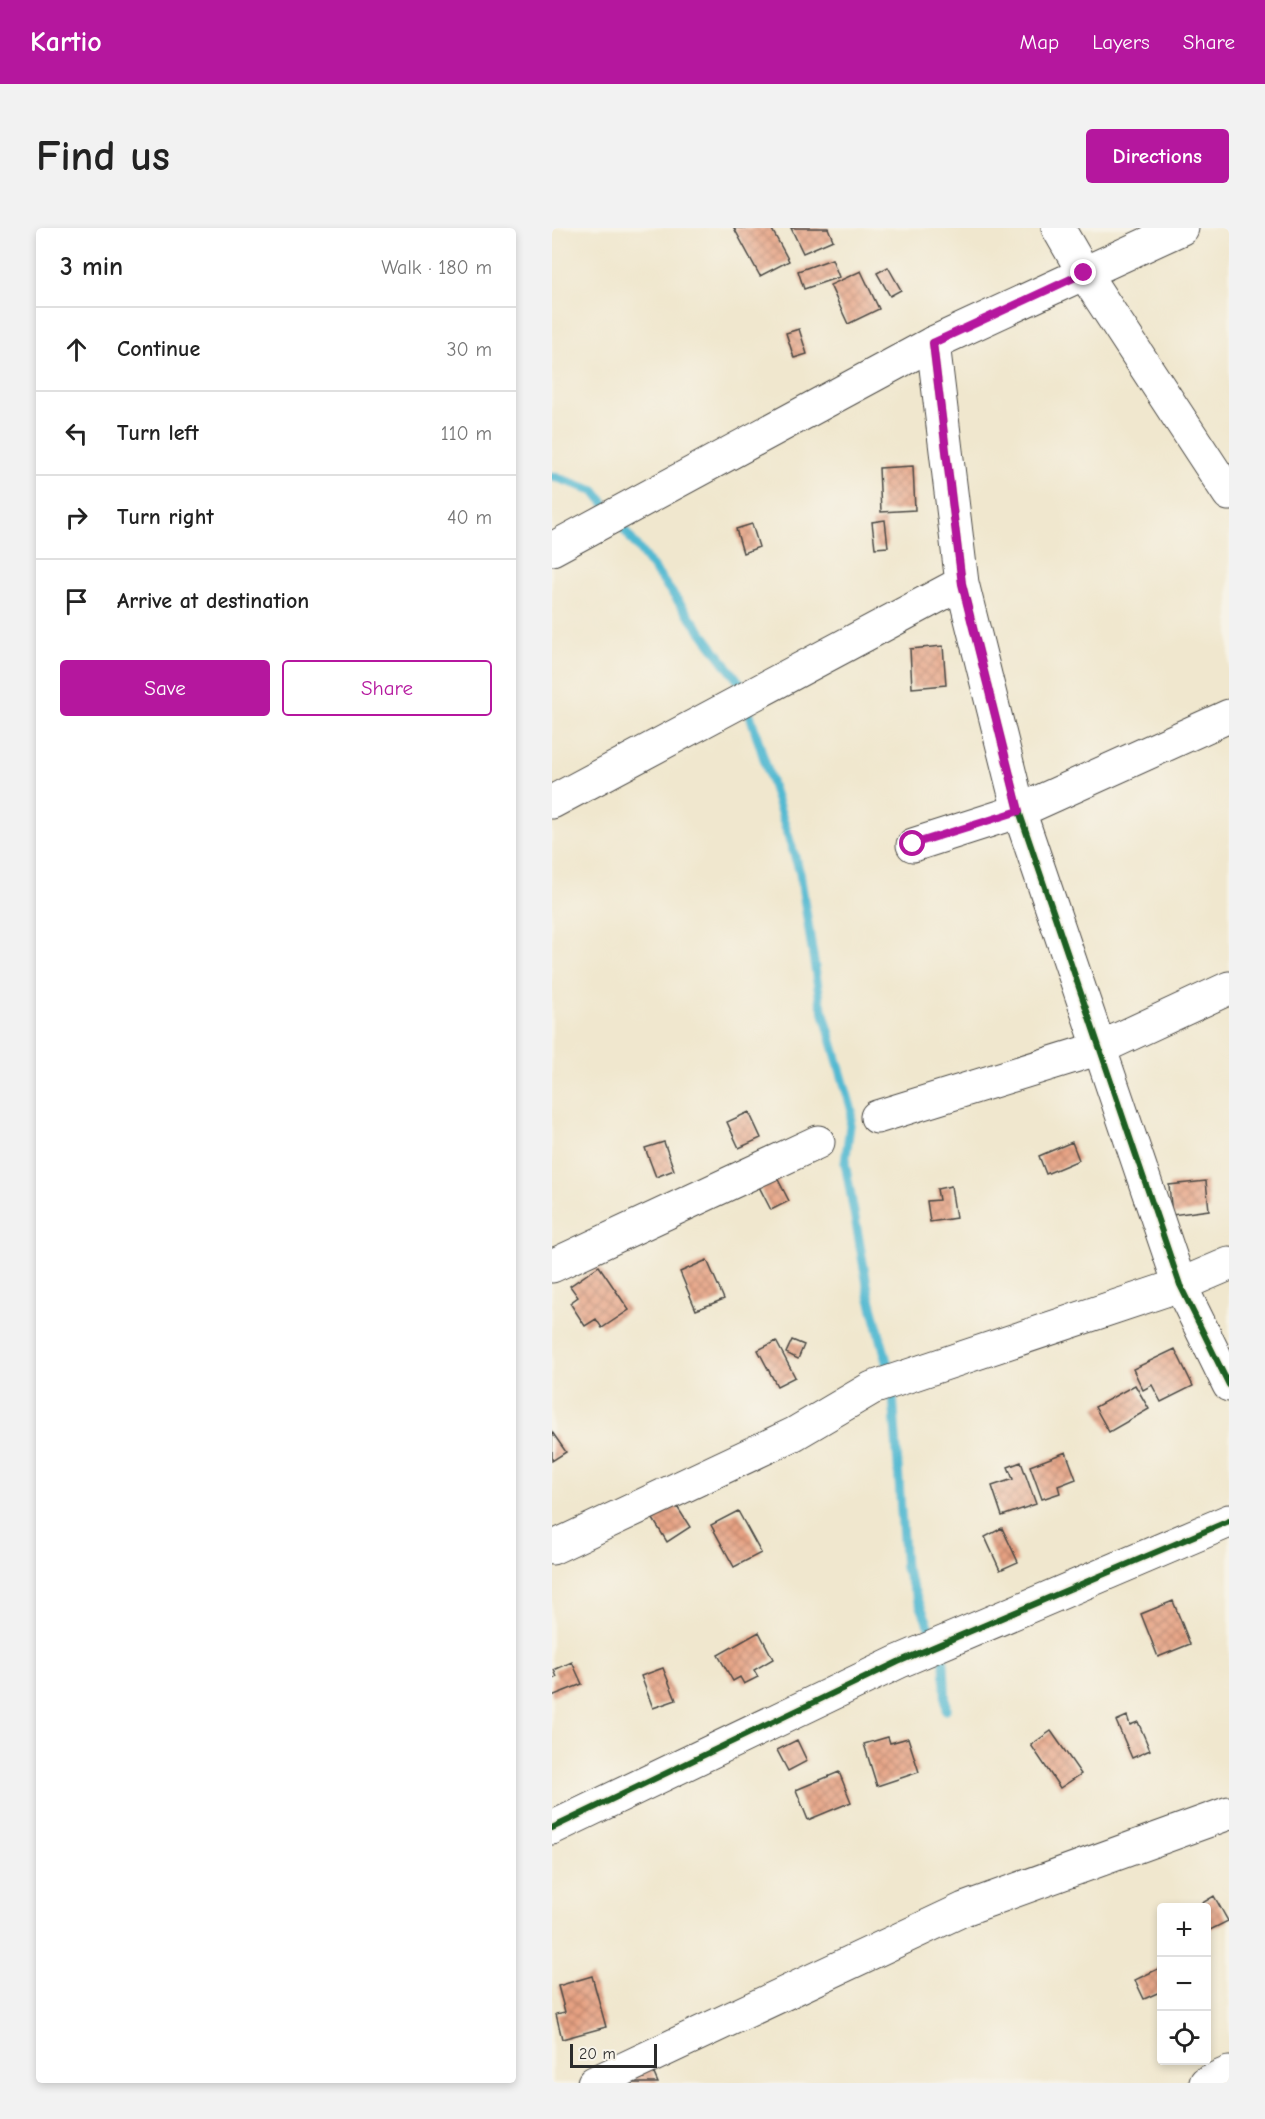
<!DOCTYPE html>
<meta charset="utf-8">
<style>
body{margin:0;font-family:"Comic Neue",sans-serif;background:#f2f2f2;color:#222}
.controls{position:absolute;right:18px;bottom:18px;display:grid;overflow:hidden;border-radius:6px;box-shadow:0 3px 9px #0003}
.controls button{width:54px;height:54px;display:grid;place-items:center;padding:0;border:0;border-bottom:2px solid #e0e0e0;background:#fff;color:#222;font:30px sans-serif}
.scale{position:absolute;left:18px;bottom:15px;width:87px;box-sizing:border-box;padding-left:6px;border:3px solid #2b2b2b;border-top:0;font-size:16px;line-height:21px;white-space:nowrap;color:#2b2b2b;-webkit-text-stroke:4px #f7f3e8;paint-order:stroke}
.stop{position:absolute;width:18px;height:18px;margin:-14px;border:4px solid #b5179e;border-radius:50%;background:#fff}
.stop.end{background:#b5179e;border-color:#fff;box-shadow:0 2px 6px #0008}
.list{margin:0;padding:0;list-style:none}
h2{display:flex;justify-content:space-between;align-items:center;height:78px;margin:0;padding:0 24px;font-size:26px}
h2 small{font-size:20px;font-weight:400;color:#767676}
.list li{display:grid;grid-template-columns:39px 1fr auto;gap:18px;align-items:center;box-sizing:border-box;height:84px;padding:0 24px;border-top:2px solid #e0e0e0}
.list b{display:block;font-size:22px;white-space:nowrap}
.list em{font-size:20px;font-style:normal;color:#767676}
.actions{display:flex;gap:12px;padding:18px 24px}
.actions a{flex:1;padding:14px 0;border:2px solid #b5179e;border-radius:6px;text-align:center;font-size:21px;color:#b5179e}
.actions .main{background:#b5179e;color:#fff}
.icon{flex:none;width:33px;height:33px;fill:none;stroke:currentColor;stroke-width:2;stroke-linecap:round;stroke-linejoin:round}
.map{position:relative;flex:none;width:677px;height:1855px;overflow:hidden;border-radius:6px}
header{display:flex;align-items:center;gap:36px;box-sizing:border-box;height:84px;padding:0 30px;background:#b5179e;color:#fff}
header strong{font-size:28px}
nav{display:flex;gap:33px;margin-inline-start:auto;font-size:21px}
.intro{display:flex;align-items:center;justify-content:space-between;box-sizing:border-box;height:144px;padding:0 36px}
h1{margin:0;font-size:42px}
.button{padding:15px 27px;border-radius:6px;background:#b5179e;color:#fff;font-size:21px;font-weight:700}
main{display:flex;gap:36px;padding:0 36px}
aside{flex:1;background:#fff;border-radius:6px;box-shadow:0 3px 9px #0003}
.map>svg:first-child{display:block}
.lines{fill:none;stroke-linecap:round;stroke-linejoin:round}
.stream{stroke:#53b9d1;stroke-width:9}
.building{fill:url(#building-cross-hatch)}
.street-casing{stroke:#494743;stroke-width:35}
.secondary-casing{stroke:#494743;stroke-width:35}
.street{stroke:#fff;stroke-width:33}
.secondary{stroke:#fff;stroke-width:33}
.cycleway-casing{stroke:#f7f3e8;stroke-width:10}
.cycleway{stroke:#1b5e20;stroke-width:6}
.route{stroke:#b5179e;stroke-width:8}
</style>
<header>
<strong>Kartio</strong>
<nav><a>Map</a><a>Layers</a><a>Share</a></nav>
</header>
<div class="intro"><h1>Find us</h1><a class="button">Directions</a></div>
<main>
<aside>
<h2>3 min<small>Walk · 180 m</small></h2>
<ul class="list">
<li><svg class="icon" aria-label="ahead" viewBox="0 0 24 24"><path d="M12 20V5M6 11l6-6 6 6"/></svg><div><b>Continue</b></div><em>30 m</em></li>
<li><svg class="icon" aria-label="left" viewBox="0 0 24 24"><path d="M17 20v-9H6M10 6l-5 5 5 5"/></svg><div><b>Turn left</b></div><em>110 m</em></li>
<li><svg class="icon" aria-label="right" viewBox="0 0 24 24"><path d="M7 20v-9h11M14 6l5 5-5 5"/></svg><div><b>Turn right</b></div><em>40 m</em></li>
<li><svg class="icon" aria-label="arrive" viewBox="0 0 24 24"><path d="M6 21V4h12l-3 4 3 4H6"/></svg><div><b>Arrive at destination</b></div></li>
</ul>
<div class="actions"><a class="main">Save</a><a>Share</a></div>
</aside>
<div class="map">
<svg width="677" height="1855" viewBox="0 0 677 1855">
<defs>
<pattern id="building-cross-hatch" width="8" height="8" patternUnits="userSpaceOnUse" patternTransform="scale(1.5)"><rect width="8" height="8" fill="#e6a182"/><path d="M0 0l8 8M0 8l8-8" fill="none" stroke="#bb836b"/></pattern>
</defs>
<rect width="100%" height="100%" fill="#f7f3e8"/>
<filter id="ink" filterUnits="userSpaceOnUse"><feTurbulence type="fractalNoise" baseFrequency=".0167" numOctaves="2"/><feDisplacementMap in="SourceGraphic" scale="12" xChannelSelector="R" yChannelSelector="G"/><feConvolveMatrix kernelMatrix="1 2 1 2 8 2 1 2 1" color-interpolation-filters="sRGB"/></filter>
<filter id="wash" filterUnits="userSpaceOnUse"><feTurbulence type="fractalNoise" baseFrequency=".008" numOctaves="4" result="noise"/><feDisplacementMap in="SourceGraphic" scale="24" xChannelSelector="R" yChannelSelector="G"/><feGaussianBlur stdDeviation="1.35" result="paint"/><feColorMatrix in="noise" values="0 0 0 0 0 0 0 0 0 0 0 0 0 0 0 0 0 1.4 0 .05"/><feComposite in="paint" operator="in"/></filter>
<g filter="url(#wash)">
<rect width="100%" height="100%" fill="#f0e7ce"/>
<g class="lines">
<path class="stream" d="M0,248L43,263L188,455L191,464
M195,477L248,645L268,772L300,883L293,935L317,1067L340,1152L353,1340L392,1434L394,1482"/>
</g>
<g id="blocks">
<path class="building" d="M182,0H219L237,33L208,48Z
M239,0H276L281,12L251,25Z
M280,31L287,49L252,61L246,43Z
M336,39L349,62L338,68L325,45Z
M309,43L327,81L296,96L278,57Z
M247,101L255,126L242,130L234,105Z
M361,238L363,282L329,284L327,240Z
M333,292L336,319L323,320L320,294Z
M200,296L207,319L191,325L184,301Z
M391,418L394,457L360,460L358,421Z
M197,884L209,910L187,920L175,894Z
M112,914L122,942L104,949L93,920Z
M520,914L527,932L494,946L487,928Z
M219,938L237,973L219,982L201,947Z
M654,953L657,982L620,987L617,957Z
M399,958L404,990L378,994L375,973L387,972L385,961Z
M155,1032L172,1071L144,1082L128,1044Z
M47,1038L77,1082L50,1100L44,1091L33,1098L18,1075L26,1069L18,1058Z
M240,1112L252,1117L246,1131L234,1125Z
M224,1113L243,1149L225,1158L206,1122Z
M623,1121L641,1158L609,1174L600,1157L591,1162L581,1141Z
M583,1157L597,1181L557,1204L543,1179Z
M0,1204L14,1224L0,1233Z
M514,1224L524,1251L506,1258L508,1265L490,1271L478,1238Z
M469,1234L484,1276L450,1288L440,1258L461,1251L456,1239Z
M124,1277L138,1299L115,1314L101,1291Z
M186,1283L209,1325L182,1339L159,1297Z
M450,1300L466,1334L448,1342L433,1309Z
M621,1373L638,1416L606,1429L589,1386Z
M207,1404L221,1431L202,1442L206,1449L192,1456L188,1449L181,1453L166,1427Z
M20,1434L30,1456L0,1468V1451L5,1449L2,1442Z
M111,1440L124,1472L101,1480L89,1448Z
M575,1488L578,1497L586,1494L598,1522L580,1530L564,1493Z
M499,1503L529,1546L508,1560L479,1517Z
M336,1509L338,1515L356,1510L367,1544L325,1558L312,1516Z
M245,1512L255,1533L236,1543L225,1522Z
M287,1544L299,1574L256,1592L244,1562Z
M662,1668L676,1693L654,1704V1680H642Z
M610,1739V1763L592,1771L583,1752Z
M40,1748L54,1799L10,1811L4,1786L13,1784L6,1758Z
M95,1830L106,1855H74Z"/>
</g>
</g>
<g filter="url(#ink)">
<use href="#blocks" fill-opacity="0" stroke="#494743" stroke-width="1.5"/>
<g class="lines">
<defs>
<path id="street" d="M506,0L532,45L677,266
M381,115L410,355L467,583L628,1057L677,1157
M0,574L410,355
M361,617L467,583L677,488
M325,889L548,820L677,760
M0,1038L266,914
M0,1320L242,1206L320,1160L628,1057L677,1036
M0,1600L346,1434L677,1293
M42,1855L412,1681L677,1585
M654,1855L677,1845"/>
<path id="secondary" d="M0,321L381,115L630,0"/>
</defs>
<use href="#street" class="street-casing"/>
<use href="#secondary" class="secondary-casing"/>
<use href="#street" class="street"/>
<use href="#secondary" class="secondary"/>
<defs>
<path id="cycleway" d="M381,115L410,355L467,583L628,1057L677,1157
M0,1600L346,1434L677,1293"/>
</defs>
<use href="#cycleway" class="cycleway-casing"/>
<use href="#cycleway" class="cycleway"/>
</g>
</g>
<g class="lines" filter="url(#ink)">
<path class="route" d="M361,616L467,583L410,356L381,115L532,45"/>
</g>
</svg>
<div class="controls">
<button>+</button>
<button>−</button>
<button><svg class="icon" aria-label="locate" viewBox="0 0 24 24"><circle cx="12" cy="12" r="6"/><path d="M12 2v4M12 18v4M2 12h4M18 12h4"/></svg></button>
</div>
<div class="scale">20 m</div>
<div class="stop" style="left:361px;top:616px"></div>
<div class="stop end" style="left:532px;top:45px"></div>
</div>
</main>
